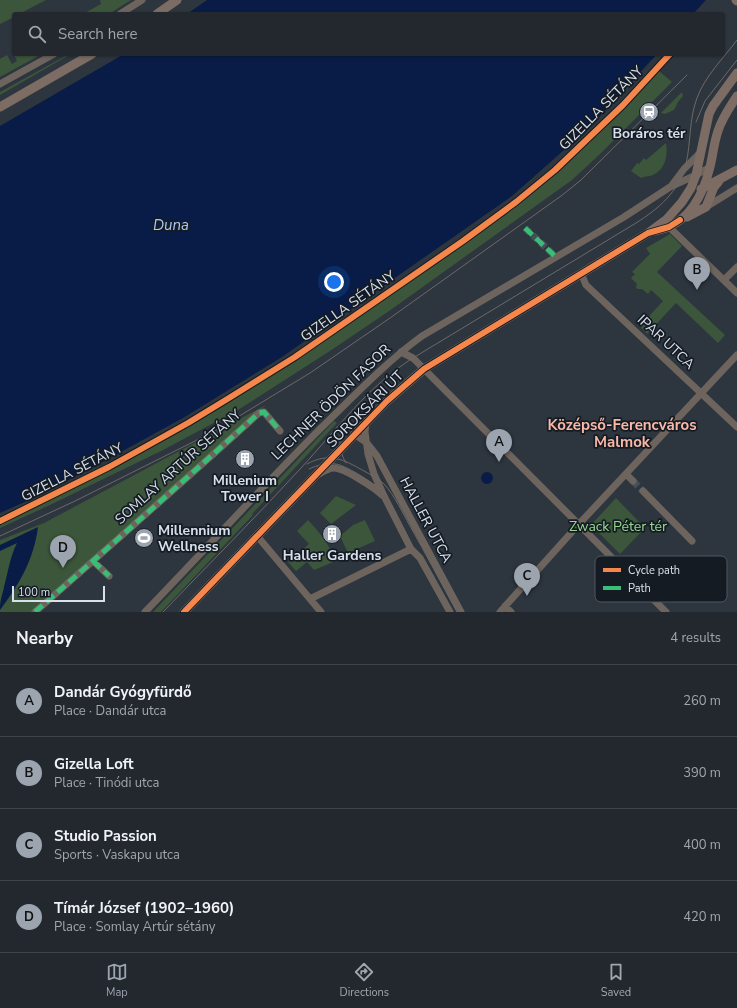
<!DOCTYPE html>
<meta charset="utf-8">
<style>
body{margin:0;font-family:"Nunito Sans",sans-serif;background:#2a3036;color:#f1f3f6}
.scale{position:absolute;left:12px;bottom:10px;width:93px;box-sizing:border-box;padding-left:4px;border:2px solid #d7e0ec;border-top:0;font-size:11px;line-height:14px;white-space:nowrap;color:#d7e0ec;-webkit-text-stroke:3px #151b23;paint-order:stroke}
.you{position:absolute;left:334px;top:282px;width:14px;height:14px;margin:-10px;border:3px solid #fff;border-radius:50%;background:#1a73e8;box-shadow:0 0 0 6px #1a73e833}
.badge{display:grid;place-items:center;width:26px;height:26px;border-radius:50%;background:#9ca4af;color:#111;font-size:13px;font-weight:700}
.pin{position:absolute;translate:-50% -33px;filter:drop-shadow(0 1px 2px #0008)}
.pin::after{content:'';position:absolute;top:21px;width:14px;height:12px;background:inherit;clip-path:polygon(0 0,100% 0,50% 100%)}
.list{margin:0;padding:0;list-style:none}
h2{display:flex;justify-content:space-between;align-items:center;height:52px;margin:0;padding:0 16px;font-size:17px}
h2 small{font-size:13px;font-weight:400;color:#a2a6aa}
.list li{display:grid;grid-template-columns:26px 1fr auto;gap:12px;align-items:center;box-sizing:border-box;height:72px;padding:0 16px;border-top:1px solid #3f444a}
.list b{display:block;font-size:15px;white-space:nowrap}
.list p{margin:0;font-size:13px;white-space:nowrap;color:#a2a6aa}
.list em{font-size:13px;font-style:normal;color:#a2a6aa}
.icon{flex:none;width:22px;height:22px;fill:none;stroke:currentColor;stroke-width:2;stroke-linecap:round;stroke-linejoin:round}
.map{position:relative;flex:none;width:737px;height:612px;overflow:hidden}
.search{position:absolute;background:#22282e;box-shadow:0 1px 3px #0004;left:12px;right:12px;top:12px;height:44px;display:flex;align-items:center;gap:10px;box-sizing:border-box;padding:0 14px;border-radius:4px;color:#a2a6aa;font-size:15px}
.sheet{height:340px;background:#22282e}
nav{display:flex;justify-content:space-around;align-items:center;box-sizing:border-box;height:56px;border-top:1px solid #3f444a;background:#22282e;font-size:11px;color:#a2a6aa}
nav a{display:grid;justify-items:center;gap:2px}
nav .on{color:#9ca4af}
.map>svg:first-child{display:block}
.green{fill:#3c563b}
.water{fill:#081c47}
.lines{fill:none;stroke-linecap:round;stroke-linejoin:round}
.minor-tunnel{stroke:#464f58;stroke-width:7;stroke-dasharray:7 3.5;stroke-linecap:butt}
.minor{stroke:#6e645e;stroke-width:7}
.major{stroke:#7d6c63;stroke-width:9}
.tram{stroke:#6e6968;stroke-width:1}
.quiet{stroke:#3abd76;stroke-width:5;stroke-dasharray:10 5;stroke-linecap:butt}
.cycleway-casing{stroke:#151b23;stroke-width:8}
.cycleway{stroke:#f5874c;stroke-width:6}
.labels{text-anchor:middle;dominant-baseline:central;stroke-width:3.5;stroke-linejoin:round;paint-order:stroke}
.street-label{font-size:14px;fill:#d7e0ec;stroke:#151b23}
.poi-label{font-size:14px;font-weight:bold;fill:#d7e0ec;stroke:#151b23}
.park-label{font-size:14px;fill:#96d88f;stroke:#151b23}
.water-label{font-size:15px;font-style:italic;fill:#adc7f6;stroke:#151b23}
.neighbourhood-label{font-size:15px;font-weight:bold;fill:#fab9a8;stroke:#151b23}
.key{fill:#151b23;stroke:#4f565f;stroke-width:1}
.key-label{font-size:11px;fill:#d7e0ec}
</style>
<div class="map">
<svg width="737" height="612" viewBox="0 0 737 612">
<rect width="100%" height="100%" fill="#2d353e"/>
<path class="green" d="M0,0H46L19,14H14V17L0,24Z
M100,0H131L109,14H83L101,4Z
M14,52V54H42L0,77V59L7,55L12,64L17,61L13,53Z
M69,54V55L0,95V92Z
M659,71L672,82L599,155L572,180L392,309L333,349L238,410L163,450L50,505L0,528V523L94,477L160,441L233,398L325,339L473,236L530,193L561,167Z
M682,92L683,96L678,102L674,110L665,114L661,113Z
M666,143C668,155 666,169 653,175C649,177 644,176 641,178L631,171L637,163L639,164L644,158L646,160Z
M670,234L682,246L657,272L725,335L718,343L676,303L647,334L640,326L663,301L651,290L648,294L642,289H637L636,287L637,284L631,278L635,274L632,272L650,254L646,248Z
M266,405L31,612H0V540L44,523Z
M334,421L337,423L252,514L253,515L161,612H153Z
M336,496L356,505L331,524L320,513Z
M616,498L645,528L620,554L591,525Z
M308,520C321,534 328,543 336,561L314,570L307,562L296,571L288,562L309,544L297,531Z
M365,520L375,541L348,553L340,536L353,525Z"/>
<path class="water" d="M207,0H706L693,14H187Z
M124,54H657L589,128L512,196L282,357L183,418L97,465L38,496L0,513V126Z
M481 478a6 6 0 1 1 12 0a6 6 0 1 1-12 0Z
M38,527C34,559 19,585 0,610C0,599 2,597 4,587C8,572 10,557 17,543L0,551V545Z"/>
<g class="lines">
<path class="minor-tunnel" d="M525,228L556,257
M633,481L643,491"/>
<path class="minor" d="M120,14L142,0
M0,84L54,54
M672,185L684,169L701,152
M706,207L737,188
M669,227L737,293
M581,273L586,285L737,427
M724,280L737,267
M401,352L413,358L666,612
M366,422L365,432L368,454L374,474L384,496L411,549L420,558L450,612
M354,434L366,442L377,456L461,612
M319,474C324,471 329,468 334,468C344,468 375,488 382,495
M626,474L633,481
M643,491L692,541
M258,537L321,612
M93,561L109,576
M310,599L411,549
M505,606L511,612
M35,612C110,546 185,480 259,413L264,412L280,431
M145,612C204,551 261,488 321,428C354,396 385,363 422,336L624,217L670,187L696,175L710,167
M500,612L579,524L737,355"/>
<path class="major" d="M736,0L737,1
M157,14L177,0
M0,107L92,54
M701,189L737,170
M687,217L706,207L714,187L719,181
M654,231C658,230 664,229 668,227C693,217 704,191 710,167C713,155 714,142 718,131C722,118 730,107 737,96
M184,612L387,401L424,369L648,233L667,219L682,202L691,188L696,175L709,114L713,106L737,73"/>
<path class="tram" d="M696,122L705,101L737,60
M345,422C338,436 338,450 346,463
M307,464C329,452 343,459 364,471C371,475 378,478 384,484C395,496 402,512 410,526C426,554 441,583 457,612
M309,469C317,465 327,463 336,464C348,466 378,486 387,495
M0,536L75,501L213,432L310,373L390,318L561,196L581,180L687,75
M163,612C209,564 256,517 301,468C337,429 368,386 413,358L636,223C658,209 679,192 686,164C691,142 689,119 697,98C705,76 723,59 737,40"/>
<path class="quiet" d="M525,228L556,257
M93,561L109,576
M35,612C110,546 185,480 259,413L264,412L280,431"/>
<defs>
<path id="cycleway" d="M0,521L109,467L188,423L229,398L295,357L463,241L516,202L555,170L623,105L670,54
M184,612L387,401L424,369L648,233L669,227L680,220"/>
</defs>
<use href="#cycleway" class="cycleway-casing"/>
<use href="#cycleway" class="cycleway"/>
</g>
<defs>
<symbol id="station-disc" viewBox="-11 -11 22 22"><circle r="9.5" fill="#9ca4af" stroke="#151b23"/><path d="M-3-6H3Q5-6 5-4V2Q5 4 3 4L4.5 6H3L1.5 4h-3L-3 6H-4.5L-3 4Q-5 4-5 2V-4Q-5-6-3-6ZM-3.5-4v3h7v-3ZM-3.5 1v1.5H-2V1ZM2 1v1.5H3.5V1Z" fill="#fff"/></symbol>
<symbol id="building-disc" viewBox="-11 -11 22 22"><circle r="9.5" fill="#9ca4af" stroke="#151b23"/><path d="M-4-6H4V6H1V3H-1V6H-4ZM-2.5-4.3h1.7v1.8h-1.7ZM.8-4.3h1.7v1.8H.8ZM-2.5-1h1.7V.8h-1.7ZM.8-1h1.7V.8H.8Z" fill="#fff"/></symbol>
<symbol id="stadium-disc" viewBox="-11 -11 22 22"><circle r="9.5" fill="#9ca4af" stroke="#151b23"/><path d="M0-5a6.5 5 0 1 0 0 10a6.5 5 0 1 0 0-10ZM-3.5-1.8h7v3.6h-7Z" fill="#fff"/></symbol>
</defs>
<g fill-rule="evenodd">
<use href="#station-disc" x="638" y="101" width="22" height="22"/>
<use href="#building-disc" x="234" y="448" width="22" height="22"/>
<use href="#building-disc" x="321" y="523" width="22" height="22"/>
<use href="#stadium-disc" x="133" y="527" width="22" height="22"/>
</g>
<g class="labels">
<g class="street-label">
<text transform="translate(601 108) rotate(-45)">GIZELLA SÉTÁNY</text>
<text transform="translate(348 306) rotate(-35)">GIZELLA SÉTÁNY</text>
<text transform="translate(666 342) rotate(43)">IPAR UTCA</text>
<text transform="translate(331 402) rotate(-44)">LECHNER ÖDÖN FASOR</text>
<text transform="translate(365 409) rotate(-45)">SOROKSÁRI ÚT</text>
<text transform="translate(178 467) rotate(-42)">SOMLAY ARTÚR SÉTÁNY</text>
<text transform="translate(72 472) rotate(-27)">GIZELLA SÉTÁNY</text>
<text transform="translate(426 520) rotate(62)">HALLER UTCA</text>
</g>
<g class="poi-label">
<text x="649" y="133">Boráros tér</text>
<text x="245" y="480">Millenium<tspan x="245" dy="16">Tower I</tspan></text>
<text x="158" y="530" text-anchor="start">Millennium<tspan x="158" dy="16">Wellness</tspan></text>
<text x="332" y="555">Haller Gardens</text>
</g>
<g class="park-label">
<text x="618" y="526">Zwack Péter tér</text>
</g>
<g class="water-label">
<text x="171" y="225">Duna</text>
</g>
<g class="neighbourhood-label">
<text x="622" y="425">Középső-Ferencváros<tspan x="622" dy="17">Malmok</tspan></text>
</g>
</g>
<rect x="595" y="556" width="132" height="46" rx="6" class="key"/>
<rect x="603" y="568" width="18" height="4" fill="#f5874c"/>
<rect x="603" y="586" width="18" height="4" fill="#3abd76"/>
<g class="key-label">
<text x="628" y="574">Cycle path</text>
<text x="628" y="592">Path</text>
</g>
</svg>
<div class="scale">100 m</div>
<div class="you"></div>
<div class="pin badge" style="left:499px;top:462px">A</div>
<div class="pin badge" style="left:697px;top:290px">B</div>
<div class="pin badge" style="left:527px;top:596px">C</div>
<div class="pin badge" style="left:63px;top:568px">D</div>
<div class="search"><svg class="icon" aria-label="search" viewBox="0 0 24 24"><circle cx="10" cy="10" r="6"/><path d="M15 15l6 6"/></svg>Search here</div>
</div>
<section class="sheet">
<h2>Nearby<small>4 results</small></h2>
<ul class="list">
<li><span class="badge">A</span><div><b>Dandár Gyógyfürdő</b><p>Place · Dandár utca</p></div><em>260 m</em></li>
<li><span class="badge">B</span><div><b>Gizella Loft</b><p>Place · Tinódi utca</p></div><em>390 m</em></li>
<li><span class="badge">C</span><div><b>Studio Passion</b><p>Sports · Vaskapu utca</p></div><em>400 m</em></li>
<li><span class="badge">D</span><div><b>Tímár József (1902–1960)</b><p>Place · Somlay Artúr sétány</p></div><em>420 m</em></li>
</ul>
</section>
<nav>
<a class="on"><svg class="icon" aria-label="map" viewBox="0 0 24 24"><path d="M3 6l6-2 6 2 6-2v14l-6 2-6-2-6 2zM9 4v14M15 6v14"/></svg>Map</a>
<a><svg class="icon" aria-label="directions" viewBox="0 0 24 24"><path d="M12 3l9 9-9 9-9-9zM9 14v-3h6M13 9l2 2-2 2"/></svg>Directions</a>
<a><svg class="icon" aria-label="saved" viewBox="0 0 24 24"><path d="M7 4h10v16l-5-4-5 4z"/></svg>Saved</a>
</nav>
